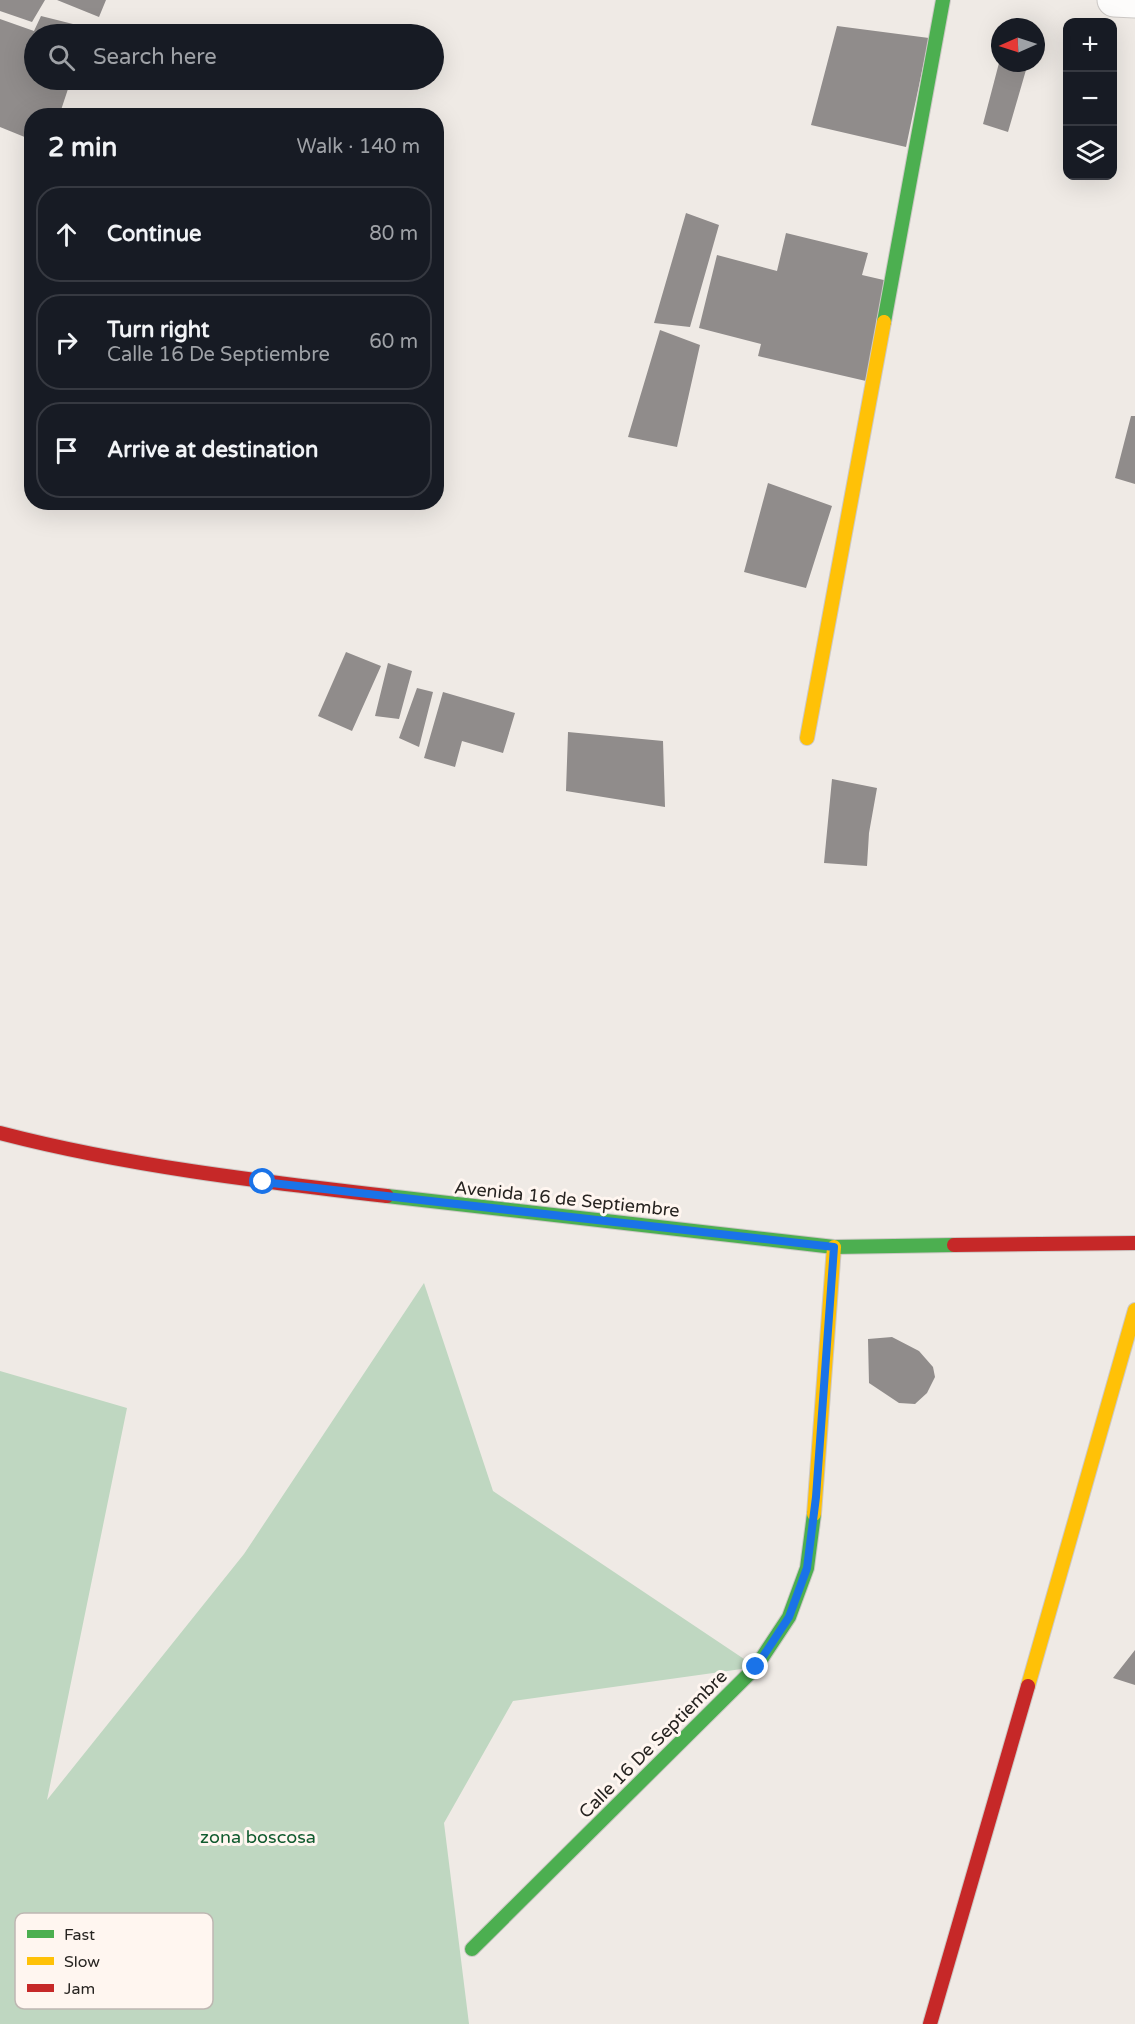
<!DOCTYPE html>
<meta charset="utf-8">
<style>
body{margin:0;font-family:"Varela Round",sans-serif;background:#20242c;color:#f1f3f6}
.controls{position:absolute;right:18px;top:18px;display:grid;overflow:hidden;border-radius:12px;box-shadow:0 6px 24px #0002}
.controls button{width:54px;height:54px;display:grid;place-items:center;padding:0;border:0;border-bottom:2px solid #363941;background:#171b24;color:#f1f3f6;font:30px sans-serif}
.compass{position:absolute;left:991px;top:18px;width:54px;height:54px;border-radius:50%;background:#171b24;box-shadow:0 6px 24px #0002;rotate:267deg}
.stop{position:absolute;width:18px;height:18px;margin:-14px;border:4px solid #1a73e8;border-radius:50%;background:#fff}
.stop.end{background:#1a73e8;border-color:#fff;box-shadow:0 2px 6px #0008}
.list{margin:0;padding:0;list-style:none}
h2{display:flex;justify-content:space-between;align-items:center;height:78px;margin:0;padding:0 24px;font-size:26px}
h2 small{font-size:20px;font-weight:400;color:#9ea1a6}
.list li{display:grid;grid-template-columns:39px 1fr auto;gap:18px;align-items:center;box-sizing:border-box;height:96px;margin:0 12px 12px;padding:0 12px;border:2px solid #363941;border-radius:24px}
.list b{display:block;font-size:22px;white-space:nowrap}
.list p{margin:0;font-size:20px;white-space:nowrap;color:#9ea1a6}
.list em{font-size:20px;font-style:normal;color:#9ea1a6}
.icon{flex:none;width:33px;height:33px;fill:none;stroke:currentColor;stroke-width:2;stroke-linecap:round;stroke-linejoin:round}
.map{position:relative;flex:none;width:1135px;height:2024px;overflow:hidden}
.search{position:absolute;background:#171b24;box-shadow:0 6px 24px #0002;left:24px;top:24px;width:420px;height:66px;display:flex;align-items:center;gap:15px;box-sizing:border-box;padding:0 21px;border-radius:33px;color:#9ea1a6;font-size:22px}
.panel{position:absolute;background:#171b24;box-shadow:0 6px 24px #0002;left:24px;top:108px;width:420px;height:402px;border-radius:24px}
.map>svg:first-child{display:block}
.forest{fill:#bfd7c1}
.building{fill:#908c8b}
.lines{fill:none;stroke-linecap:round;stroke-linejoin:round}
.street-casing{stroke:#ccc8c5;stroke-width:35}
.fast-casing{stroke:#ccc8c5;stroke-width:16}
.slow-casing{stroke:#ccc8c5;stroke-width:16}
.jam-casing{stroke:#ccc8c5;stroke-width:16}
.street{stroke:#fdfcfb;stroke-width:33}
.fast{stroke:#4caf50;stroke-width:14}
.slow{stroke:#ffc107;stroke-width:14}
.jam{stroke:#c62828;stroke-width:14}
.route{stroke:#1a73e8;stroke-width:8}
.labels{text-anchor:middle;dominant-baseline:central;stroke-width:6;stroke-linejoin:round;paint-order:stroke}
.street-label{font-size:18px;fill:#272421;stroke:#fff6f0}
.park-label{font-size:18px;fill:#115b2f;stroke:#fff6f0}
.key{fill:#fff6f0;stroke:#beb7b2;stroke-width:1.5}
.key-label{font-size:16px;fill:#272421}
</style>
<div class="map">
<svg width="1135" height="2024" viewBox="0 0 1135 2024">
<rect width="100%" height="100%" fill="#efeae5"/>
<path class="forest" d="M424,1283L493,1491L756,1667L513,1701L444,1823L469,2024H0V1371L127,1408L47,1800L244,1554Z"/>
<path class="building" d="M0,0H45L32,22L0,11Z
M57,0H106L99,17Z
M41,16L89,28L87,34H34V80H71L59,116H32V140L0,127V19L34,31Z
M837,26L929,38L906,147L811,125Z
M999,63H1028L1008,132L983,124Z
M686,213L719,225L690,327L654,323Z
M786,233L868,253L862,275L888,281L866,381L758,356L761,344L699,328L717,255L777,271Z
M660,330L700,345L677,447L628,437Z
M1131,416H1135V484L1115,478Z
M768,483L832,506L806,588L744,572Z
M346,652L381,666L352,731L318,716Z
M388,663L412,671L399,719L375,716Z
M417,688L433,692L419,747L399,738Z
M443,692L515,713L503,753L462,741L455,767L424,758Z
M568,732L663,741L665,807L566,791Z
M832,779L877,788L869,833L867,866L824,863Z
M892,1337L919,1351L933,1367L935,1377L927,1393L915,1404L899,1403L869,1383L868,1339Z
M1135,1650V1685L1113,1678Z"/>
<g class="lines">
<defs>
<path id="street" d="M1114,0L1135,1"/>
<path id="fast" d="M884,322L943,0
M387,1196L834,1247L954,1245
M472,1949L756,1667L789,1617L807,1568L814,1514"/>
<path id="slow" d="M807,738L884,322
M814,1514L834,1247
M1028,1686L1135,1310"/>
<path id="jam" d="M0,1133C127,1166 257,1181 387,1196
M954,1245L1135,1243
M930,2024L1028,1686"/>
</defs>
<use href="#street" class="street-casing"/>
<use href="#fast" class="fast-casing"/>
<use href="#slow" class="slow-casing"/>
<use href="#jam" class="jam-casing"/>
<use href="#street" class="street"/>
<use href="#fast" class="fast"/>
<use href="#slow" class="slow"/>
<use href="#jam" class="jam"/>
</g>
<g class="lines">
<path class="route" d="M263,1182L834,1247L816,1497L807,1568L789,1617L756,1667"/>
</g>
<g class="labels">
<g class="street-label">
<text transform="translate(567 1199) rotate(6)">Avenida 16 de Septiembre</text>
<text transform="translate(653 1744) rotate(-45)">Calle 16 De Septiembre</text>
</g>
<g class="park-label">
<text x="258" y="1837">zona boscosa</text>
</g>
</g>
<rect x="15" y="1913" width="198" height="96" rx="9" class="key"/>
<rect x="27" y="1930" width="27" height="8" fill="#4caf50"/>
<rect x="27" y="1957" width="27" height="8" fill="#ffc107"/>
<rect x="27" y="1984" width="27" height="8" fill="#c62828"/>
<g class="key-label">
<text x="64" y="1940">Fast</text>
<text x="64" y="1967">Slow</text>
<text x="64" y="1994">Jam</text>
</g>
</svg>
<div class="controls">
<button>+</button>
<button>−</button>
<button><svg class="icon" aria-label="layers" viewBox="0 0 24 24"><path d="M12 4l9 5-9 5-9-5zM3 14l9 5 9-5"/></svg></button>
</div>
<svg class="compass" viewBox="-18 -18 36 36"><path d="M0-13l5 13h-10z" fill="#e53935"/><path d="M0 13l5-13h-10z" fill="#9ea1a6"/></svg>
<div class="stop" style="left:263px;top:1182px"></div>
<div class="stop end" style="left:756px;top:1667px"></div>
<div class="search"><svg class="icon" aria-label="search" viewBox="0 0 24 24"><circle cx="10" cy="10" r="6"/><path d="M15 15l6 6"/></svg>Search here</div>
<section class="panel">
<h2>2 min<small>Walk · 140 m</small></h2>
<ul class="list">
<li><svg class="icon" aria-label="ahead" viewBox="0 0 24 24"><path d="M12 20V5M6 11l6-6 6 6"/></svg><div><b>Continue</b></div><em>80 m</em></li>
<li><svg class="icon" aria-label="right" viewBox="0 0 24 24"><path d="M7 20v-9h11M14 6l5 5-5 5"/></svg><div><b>Turn right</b><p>Calle 16 De Septiembre</p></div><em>60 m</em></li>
<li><svg class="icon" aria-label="arrive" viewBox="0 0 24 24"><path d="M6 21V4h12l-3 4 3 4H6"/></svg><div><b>Arrive at destination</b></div></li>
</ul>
</section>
</div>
